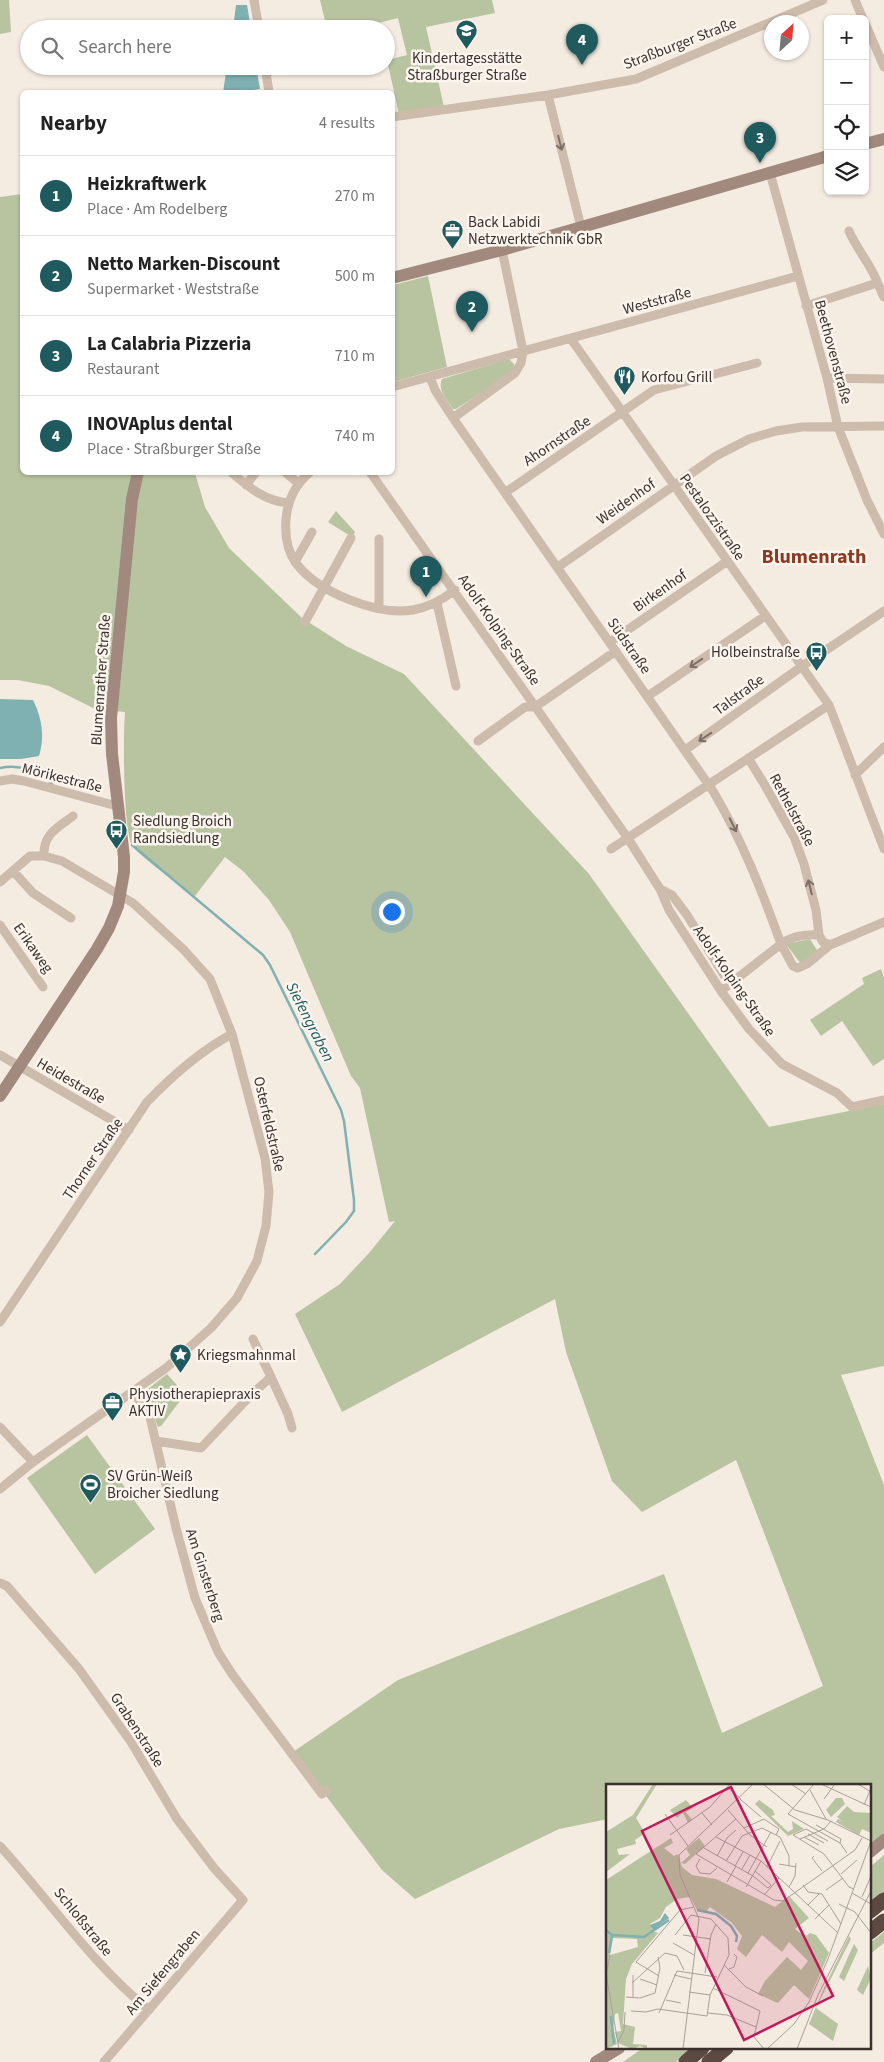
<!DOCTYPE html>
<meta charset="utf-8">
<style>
body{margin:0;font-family:"Source Sans 3",sans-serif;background:#f2f2f2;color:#222}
.controls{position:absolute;right:15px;top:15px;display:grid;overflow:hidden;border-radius:8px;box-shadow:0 1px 4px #0004}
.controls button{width:45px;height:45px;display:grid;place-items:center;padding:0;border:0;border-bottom:1px solid #e0e0e0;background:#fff;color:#222;font:25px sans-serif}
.compass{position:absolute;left:764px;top:15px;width:45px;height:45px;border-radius:50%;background:#fff;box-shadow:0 1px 4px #0004;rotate:26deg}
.you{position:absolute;left:391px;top:911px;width:18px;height:18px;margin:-12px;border:4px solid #fff;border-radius:50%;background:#1a73e8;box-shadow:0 0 0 8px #1a73e833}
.badge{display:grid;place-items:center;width:32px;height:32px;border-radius:50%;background:#1f5a5e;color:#fff;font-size:16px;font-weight:700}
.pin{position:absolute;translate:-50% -41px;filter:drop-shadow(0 1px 2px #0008)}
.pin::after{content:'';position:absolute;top:26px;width:18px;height:15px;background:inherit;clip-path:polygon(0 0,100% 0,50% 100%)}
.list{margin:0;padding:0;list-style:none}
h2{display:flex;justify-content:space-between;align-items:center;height:65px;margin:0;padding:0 20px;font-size:21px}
h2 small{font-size:16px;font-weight:400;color:#767676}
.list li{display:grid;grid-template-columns:32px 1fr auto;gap:15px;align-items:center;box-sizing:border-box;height:80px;padding:0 20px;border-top:1px solid #e0e0e0}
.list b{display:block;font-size:19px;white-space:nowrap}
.list p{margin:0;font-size:16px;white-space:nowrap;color:#767676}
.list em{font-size:16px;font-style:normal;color:#767676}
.icon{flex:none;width:28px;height:28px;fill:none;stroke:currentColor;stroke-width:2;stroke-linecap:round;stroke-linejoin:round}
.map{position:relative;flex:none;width:884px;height:2062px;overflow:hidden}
.search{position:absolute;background:#fff;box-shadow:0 1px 4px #0004;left:20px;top:20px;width:375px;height:55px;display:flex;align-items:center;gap:12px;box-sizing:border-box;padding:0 18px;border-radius:28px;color:#767676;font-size:19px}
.panel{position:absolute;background:#fff;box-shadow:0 1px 4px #0004;left:20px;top:90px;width:375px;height:385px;border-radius:8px}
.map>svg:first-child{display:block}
.green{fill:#b8c4a0}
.water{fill:#7fb0b2}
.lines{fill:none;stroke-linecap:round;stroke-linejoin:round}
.stream{stroke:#7fb0b2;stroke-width:2.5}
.street{stroke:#cdbbac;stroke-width:9}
.secondary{stroke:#a18a7d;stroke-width:12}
.highway{stroke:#5c4a42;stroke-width:15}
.oneway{stroke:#7d6f65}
.labels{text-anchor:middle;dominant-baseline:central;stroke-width:5;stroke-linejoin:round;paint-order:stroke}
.street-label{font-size:15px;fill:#3b302b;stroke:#fbf5ee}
.poi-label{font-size:15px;fill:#3b302b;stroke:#fbf5ee;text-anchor:start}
.water-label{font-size:16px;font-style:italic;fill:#1f5a5e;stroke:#fbf5ee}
.district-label{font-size:20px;font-weight:bold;fill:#8c3b22;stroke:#fbf5ee}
.inset-river{fill:none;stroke:#7fb0b2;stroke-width:2.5}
.inset-road{fill:none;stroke:#aaa098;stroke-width:1}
.view{fill:#c2185b;fill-opacity:0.15;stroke:#c2185b;stroke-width:2.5}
.inset-edge{fill:none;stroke:#3b302b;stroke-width:2.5}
</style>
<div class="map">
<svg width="884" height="2062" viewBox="0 0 884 2062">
<rect width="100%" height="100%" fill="#f4ebe1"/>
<path class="green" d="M0,0H9L11,32L0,34Z
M320,0H492L495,13L426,27L444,107L399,114L387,60L407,55L398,18L354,29H327Z
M22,194V472L195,473L205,507L229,548L302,618L346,646L404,674L589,874L769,1127L884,1104V1366L841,1375L884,1485V1835L870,1846V1786H608V1819L559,1829L415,1899L382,1870L293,1752L398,1680L664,1574L722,1733L823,1686L736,1460L642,1512L612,1481L566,1352L555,1299L342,1412L295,1314L340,1284L369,1253L395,1221L389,1222L360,1088L351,1076L290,932L269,900L244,872L225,857L195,896C184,888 136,854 132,845C123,827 123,735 125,712L95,709L49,686L18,680H0V197Z
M428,276L447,367L393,382V285Z
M509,359L514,364L513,372L456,409H453C447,399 437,390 442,379Z
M336,511L355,532L352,537L328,522Z
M810,939L817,950V953L801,964L786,944Z
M881,969L884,978V1059L873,1066L842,1021L821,1036L810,1020L864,984L862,978Z
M167,1374L183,1392L180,1401L161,1426L158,1427L152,1411L143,1397V1393Z
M87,1435L155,1529L95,1574L27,1478Z
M884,1855V1896L870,1907V1867Z
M884,1932V1943L870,1954V1943Z
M643,2048H693L676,2062H623Z"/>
<path class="water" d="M236,5H247L251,29H233Z
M227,66H256L260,89L240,92H223Z
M0,699L33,700C42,718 45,737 39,756L21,759H0Z"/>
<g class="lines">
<path class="stream" d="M0,768C17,764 43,770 53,786
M132,845L263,955L270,965L341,1110L344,1121L354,1200V1211L346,1222L315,1254"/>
<path class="street" d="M254,0L259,29
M855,0L863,19
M865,23L884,67
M265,66L269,92
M548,95L581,227
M392,117L548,95L636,79L823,0
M770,173L827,378L838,427L867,500L884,534
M849,231C857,250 871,264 878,284
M806,306L874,284H878L884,297
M571,339L829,705L884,849
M430,377L435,390L453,418L713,791C742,840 762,891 781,944C792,936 805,934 819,935
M827,378L884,379
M392,387L798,276
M453,418L515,373L521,363L523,351L502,250
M231,472C248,487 265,501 288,503
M285,472L298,483
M310,472C295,485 288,499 286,519C285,533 287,551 296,563C317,592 378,616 413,610C430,607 442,600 455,590
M370,472L627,837L660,889L669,910L721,991L749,1029L782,1064L837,1093L852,1107L884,1100
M246,485L256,472
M506,492L654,390L757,363
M379,539V608
M295,562L312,532
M558,567L716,456L749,439L776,431L802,427L884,426
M437,603L456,686
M305,622L351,538
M610,642L726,562
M648,696L765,616
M478,741L525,707H535L616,651
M685,750L801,667L884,611
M748,758L763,782L794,837L804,864L816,910L819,935L823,942L830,945
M855,775L884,747
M0,781L12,779L24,781L117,806
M611,849L829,705
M44,856C43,834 57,828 73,816
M13,871L33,893L71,918
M0,882L30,856H44L62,861L133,903L184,950L210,979L232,1034L265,1158L269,1192L266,1226L257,1261L237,1298L211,1328L166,1368L33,1462L0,1489
M660,889L672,895L687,915L730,985
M0,925L43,987
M721,991L781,944L793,966L798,968L807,964L830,945L884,922
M0,1055L129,1130
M0,1322L147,1102C173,1075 200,1051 232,1034
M271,1377L288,1414L292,1428
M133,1392L149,1413L176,1528L195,1598L218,1652L232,1674L322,1794L327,1791
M0,1427L33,1462
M156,1441L201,1448L252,1394L271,1377L253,1339
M0,1583L7,1586L79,1669L131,1742L177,1819L214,1868L243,1900L104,2062
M0,1846C50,1901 91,1963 149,2010"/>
<path class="secondary" d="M865,144L884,139
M392,278L502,250L828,156
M0,1096L97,949L109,928L118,906L124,872V857L112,754L111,718L132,499L138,472
M870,1852L884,1840
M596,2062L619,2048"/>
<path class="highway" d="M870,1911L884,1900
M870,1932L884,1921
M686,2062L702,2048
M709,2062L726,2048"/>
</g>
<defs><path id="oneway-shaft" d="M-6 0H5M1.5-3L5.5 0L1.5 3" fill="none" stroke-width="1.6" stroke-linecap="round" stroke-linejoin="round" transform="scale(1.25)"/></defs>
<g class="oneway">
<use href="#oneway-shaft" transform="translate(560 143) rotate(76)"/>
<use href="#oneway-shaft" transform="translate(696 663) rotate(146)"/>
<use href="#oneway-shaft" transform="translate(705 737) rotate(146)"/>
<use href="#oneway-shaft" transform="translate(733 825) rotate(63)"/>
<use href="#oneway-shaft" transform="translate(810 887) rotate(-104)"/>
</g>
<defs>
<symbol id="school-pin" viewBox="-11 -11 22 30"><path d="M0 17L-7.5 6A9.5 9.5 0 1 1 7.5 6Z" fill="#1f5a5e" stroke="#fbf5ee"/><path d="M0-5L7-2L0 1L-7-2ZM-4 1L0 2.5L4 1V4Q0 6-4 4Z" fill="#fff"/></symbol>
<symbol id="office-pin" viewBox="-11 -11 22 30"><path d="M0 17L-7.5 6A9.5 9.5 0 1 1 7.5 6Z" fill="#1f5a5e" stroke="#fbf5ee"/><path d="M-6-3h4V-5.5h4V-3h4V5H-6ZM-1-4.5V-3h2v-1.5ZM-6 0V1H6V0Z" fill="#fff"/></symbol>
<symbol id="restaurant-pin" viewBox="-11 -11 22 30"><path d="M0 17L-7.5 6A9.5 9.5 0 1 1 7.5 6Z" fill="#1f5a5e" stroke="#fbf5ee"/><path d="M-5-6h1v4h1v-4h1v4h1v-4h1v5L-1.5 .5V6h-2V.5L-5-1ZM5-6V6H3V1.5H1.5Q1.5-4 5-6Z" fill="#fff"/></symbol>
<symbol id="bus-pin" viewBox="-11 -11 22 30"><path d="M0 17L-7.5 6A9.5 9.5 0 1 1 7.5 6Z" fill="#1f5a5e" stroke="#fbf5ee"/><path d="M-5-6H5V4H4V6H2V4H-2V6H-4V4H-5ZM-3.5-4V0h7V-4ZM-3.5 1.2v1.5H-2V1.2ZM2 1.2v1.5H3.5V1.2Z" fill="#fff"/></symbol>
<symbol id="sight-pin" viewBox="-11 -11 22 30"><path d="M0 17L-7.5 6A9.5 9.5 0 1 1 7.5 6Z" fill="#1f5a5e" stroke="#fbf5ee"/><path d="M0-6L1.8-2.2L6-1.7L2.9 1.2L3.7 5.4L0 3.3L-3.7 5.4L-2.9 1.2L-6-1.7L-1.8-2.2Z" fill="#fff"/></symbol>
<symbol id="stadium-pin" viewBox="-11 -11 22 30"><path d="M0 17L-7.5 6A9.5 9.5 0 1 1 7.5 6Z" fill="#1f5a5e" stroke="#fbf5ee"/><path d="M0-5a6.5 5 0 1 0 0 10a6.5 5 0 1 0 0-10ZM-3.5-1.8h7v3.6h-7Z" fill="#fff"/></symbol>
</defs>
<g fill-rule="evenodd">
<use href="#school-pin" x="454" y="18" width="25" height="34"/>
<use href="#office-pin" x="440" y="218" width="25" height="34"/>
<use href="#restaurant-pin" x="612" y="364" width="25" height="34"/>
<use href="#bus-pin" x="804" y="640" width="25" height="34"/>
<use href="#bus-pin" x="104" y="818" width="25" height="34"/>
<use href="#sight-pin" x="168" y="1342" width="25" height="34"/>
<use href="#office-pin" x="100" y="1390" width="25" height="34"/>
<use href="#stadium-pin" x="78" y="1472" width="25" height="34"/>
</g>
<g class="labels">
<g class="street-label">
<text transform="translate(680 44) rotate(-21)">Straßburger Straße</text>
<text transform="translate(657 301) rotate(-15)">Weststraße</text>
<text transform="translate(833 352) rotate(75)">Beethovenstraße</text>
<text transform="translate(557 441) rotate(-34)">Ahornstraße</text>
<text transform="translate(626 502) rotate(-35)">Weidenhof</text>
<text transform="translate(712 517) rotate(55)">Pestalozzistraße</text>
<text transform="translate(660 591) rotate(-35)">Birkenhof</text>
<text transform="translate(499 630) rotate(55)">Adolf-Kolping-Straße</text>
<text transform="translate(629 646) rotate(55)">Südstraße</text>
<text transform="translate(101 680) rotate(-86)">Blumenrather Straße</text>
<text transform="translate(739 695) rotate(-36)">Talstraße</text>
<text transform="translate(62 778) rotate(14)">Mörikestraße</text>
<text transform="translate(792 810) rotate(62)">Rethelstraße</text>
<text transform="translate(33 948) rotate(55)">Erikaweg</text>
<text transform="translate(734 981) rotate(55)">Adolf-Kolping-Straße</text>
<text transform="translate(71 1081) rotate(30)">Heidestraße</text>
<text transform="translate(269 1124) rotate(77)">Osterfeldstraße</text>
<text transform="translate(93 1159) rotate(-56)">Thorner Straße</text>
<text transform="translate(205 1575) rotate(72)">Am Ginsterberg</text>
<text transform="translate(137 1730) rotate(57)">Grabenstraße</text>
<text transform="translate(83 1922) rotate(51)">Schloßstraße</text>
<text transform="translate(163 1972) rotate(-50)">Am Siefengraben</text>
</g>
<g class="poi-label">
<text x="467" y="58" text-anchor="middle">Kindertagesstätte<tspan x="467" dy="17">Straßburger Straße</tspan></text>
<text x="468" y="222">Back Labidi<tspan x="468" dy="17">Netzwerktechnik GbR</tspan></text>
<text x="641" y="377">Korfou Grill</text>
<text x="800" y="652" text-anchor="end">Holbeinstraße</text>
<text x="133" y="821">Siedlung Broich<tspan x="133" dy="17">Randsiedlung</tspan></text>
<text x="197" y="1355">Kriegsmahnmal</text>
<text x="129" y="1394">Physiotherapiepraxis<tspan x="129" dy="17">AKTIV</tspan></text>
<text x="107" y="1476">SV Grün-Weiß<tspan x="107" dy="17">Broicher Siedlung</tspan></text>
</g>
<g class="water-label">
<text transform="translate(310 1022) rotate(63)">Siefengraben</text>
</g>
<g class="district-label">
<text x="814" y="557">Blumenrath</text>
</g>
</g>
<g transform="translate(606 1784)">
<rect width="265" height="265" fill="#f4ebe1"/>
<path d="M47,0H51L30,34L39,49L29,56L30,60L11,65L13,71L24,70L0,88V48L27,31ZM230,14H236L239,20L225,33L220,26ZM80,16L87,24L80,28L86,36L82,39L77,29L71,34L64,26ZM153,16L167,26L169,31L165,32L182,48L187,45L186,37L198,45L182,52L149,20ZM241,22L248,28L265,29V49L256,45L253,51L230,38L232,35L237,38L231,33ZM65,54L67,59L58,64L68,72L72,70L76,83L86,91L110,95L169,123L183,112L203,134L189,145L199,153L204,149L210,151L223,169L203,215L188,201L172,219L167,217L152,210L159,197L181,173L195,186L202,177L183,158L176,168L156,151L140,173L131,165L136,152L126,139L104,123L100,128L91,126L84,113L71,115L60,123L54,134L44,140L47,147L52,149L26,180L20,195L17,240L29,243L27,260L41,261V265L34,262L26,265L12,259L9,248L15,247L12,229L9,230L7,243L11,260L0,265V96ZM7,154L31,155L32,163L4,171ZM93,54L99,62L79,80L75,79L84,71L80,65ZM243,152L245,155L210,224L232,240L227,257L203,240L217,206ZM248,160L252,166L238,197L233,193ZM262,182L265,194L257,211L251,206Z" fill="#b8c4a0" fill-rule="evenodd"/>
<path d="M59,129L63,134L47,146L44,141L54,137Z" fill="#7fb0b2"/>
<path class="inset-river" d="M91,126L110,130L125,142L131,152L130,158M0,146L6,151L3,169M6,151L38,153L63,136M5,232L8,260"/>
<path class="inset-road" d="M157,0L189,26L222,36L265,57M185,0L200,10M208,0L182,30L234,59L241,69M215,0L265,23M252,0L265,8M121,3L135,15M204,6L220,35M134,15L155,33M218,15L229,0M258,21L265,4M122,26L144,51L161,63M96,29L106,41M59,30L82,62M130,35L90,70L168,116L177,117L249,66L256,54M210,41L235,55L234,59M138,44L158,35L173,45L170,51M202,50L218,59M64,51L104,23L124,0M187,51L218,70L243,103L248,105M187,51L200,45L222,57M110,53L155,77L232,149M198,53L213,61M194,55L218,45L225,37M98,64L147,92L162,104L165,101M111,72L121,54L130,46M208,72L206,74L216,87M94,75L90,82L94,89L104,90L111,84M120,77L136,52L156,44L174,53L183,72V82M173,80L190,83M129,82L137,68M161,83L174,57M136,85L144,71M149,87L165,101M142,89L165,48M235,90L251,76M121,98L130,82M197,101L202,108L216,110L235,140M140,103L155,77M183,103L189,92L190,79M220,106L237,94M246,109L265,120M158,111L173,94M256,113L265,92M233,120L249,128L265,149M202,121L214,109M209,135L223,121M77,151L105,155M67,159L88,171M4,171L0,190L13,265M118,181L140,203L157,212M123,185L128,183L131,173L128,170M99,189L105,151L110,140M27,191V214M68,191L85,195M53,192L30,178L74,126L88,123M34,195L51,201M26,199L59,169L71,172L78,186M107,204L154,227L148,253L158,265M83,208L104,211M20,213L34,214L49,209L54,184L52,173M60,216L75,219M25,227L40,228L52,225L101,232L104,211L123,171L122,154L105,135L85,131L69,151M53,229L71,187L111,193M102,229L121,231L150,243M12,258L18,246L19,228M77,265L93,135L74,91L73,71L147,0M161,265L188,240L203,218L222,175L265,57M191,265L212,211L265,107"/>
<path class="view" d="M125,3L227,212L138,256L36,47Z"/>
<rect width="265" height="265" class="inset-edge"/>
</g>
</svg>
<div class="controls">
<button>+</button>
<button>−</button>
<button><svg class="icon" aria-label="locate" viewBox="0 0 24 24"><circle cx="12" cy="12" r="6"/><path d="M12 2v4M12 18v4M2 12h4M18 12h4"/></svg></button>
<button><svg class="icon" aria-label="layers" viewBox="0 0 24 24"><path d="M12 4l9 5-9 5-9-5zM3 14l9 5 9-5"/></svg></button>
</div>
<svg class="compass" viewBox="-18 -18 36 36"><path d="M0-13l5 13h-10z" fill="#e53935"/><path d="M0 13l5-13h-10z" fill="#767676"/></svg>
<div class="you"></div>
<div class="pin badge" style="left:426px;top:597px">1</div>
<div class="pin badge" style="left:472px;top:332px">2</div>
<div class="pin badge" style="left:760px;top:163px">3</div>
<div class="pin badge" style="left:582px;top:65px">4</div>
<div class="search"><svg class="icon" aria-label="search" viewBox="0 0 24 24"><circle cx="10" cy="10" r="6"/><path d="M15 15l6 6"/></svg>Search here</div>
<section class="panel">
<h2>Nearby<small>4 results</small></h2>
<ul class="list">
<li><span class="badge">1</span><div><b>Heizkraftwerk</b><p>Place · Am Rodelberg</p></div><em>270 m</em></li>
<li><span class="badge">2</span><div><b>Netto Marken-Discount</b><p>Supermarket · Weststraße</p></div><em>500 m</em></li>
<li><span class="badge">3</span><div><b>La Calabria Pizzeria</b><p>Restaurant</p></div><em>710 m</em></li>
<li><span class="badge">4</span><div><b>INOVAplus dental</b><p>Place · Straßburger Straße</p></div><em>740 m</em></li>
</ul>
</section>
</div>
